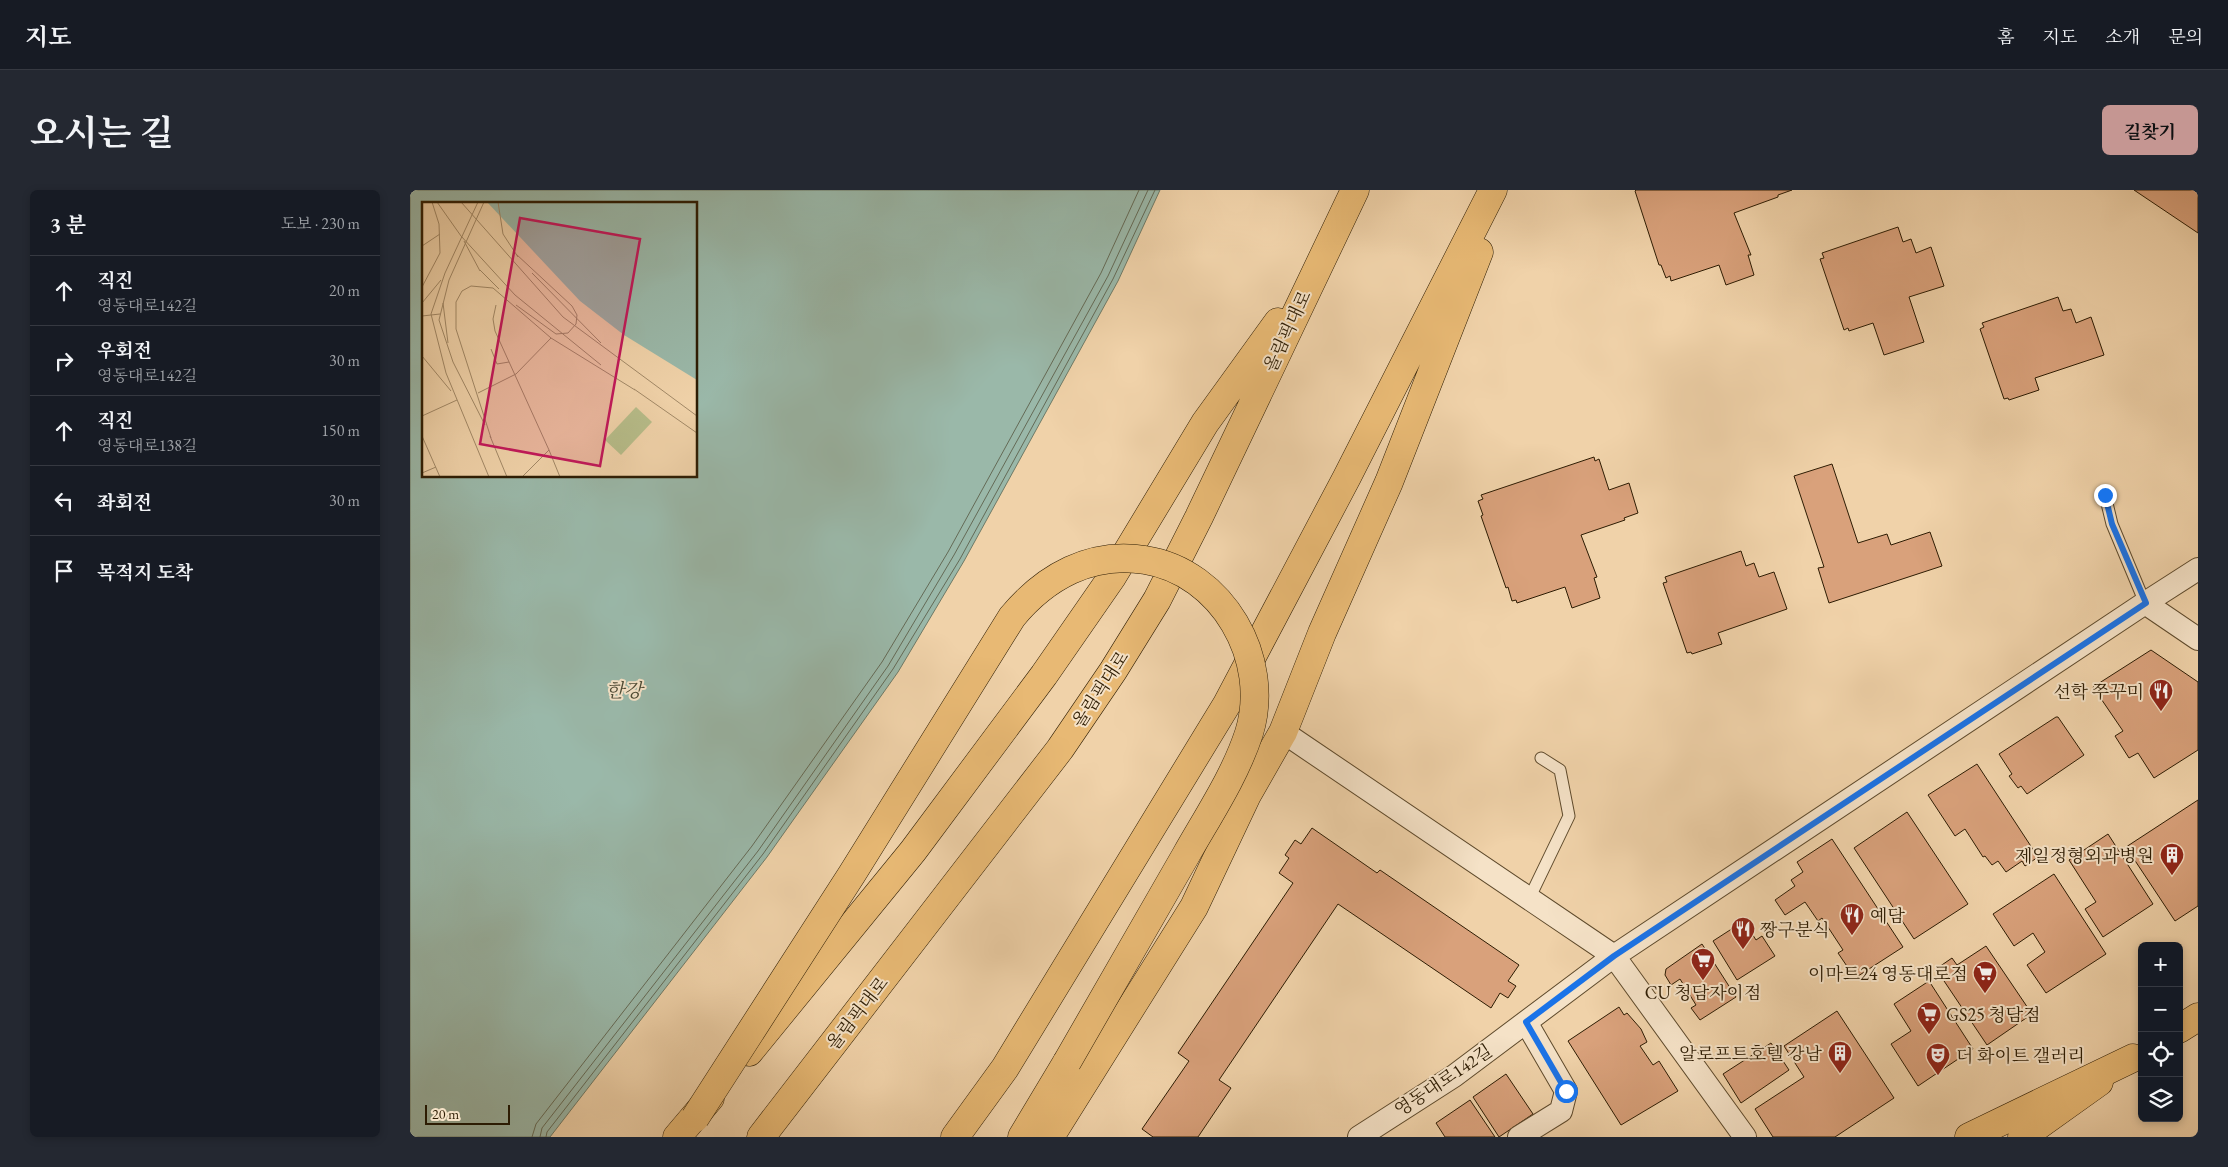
<!DOCTYPE html>
<html lang="ko">
<meta charset="utf-8">
<style>
body{margin:0;font-family:"EB Garamond","Noto Serif KR",serif;background:#242831;color:#f1f3f6}
.controls{position:absolute;right:15px;bottom:15px;display:grid;overflow:hidden;border-radius:8px;box-shadow:0 2px 8px #0003}
.controls button{width:45px;height:45px;display:grid;place-items:center;padding:0;border:0;border-bottom:1px solid #363941;background:#171b24;color:#f1f3f6;font:25px sans-serif}
.scale{position:absolute;left:15px;bottom:12px;width:85px;box-sizing:border-box;padding-left:5px;border:2px solid #2d1c03;border-top:0;font-size:14px;line-height:18px;white-space:nowrap;color:#2d1c03;-webkit-text-stroke:4px #f5e2c7;paint-order:stroke}
.stop{position:absolute;width:15px;height:15px;margin:-11px;border:4px solid #1a73e8;border-radius:50%;background:#fff}
.stop.end{background:#1a73e8;border-color:#fff;box-shadow:0 1px 5px #0008}
.list{margin:0;padding:0;list-style:none}
h2{display:flex;justify-content:space-between;align-items:center;height:65px;margin:0;padding:0 20px;font-size:21px}
h2 small{font-size:16px;font-weight:400;color:#9ea1a6}
.list li{display:grid;grid-template-columns:32px 1fr auto;gap:15px;align-items:center;box-sizing:border-box;height:70px;padding:0 20px;border-top:1px solid #363941}
.list b{display:block;font-size:19px;white-space:nowrap}
.list p{margin:0;font-size:16px;white-space:nowrap;color:#9ea1a6}
.list em{font-size:16px;font-style:normal;color:#9ea1a6}
.icon{flex:none;width:28px;height:28px;fill:none;stroke:currentColor;stroke-width:2;stroke-linecap:round;stroke-linejoin:round}
.map{position:relative;flex:none;width:1788px;height:947px;overflow:hidden;border-radius:8px}
header{display:flex;align-items:center;gap:30px;box-sizing:border-box;height:70px;padding:0 25px;background:#171b24;border-bottom:1px solid #363941}
header strong{font-size:24px}
nav{display:flex;gap:28px;margin-inline-start:auto;font-size:18px}
.intro{display:flex;align-items:center;justify-content:space-between;box-sizing:border-box;height:120px;padding:0 30px}
h1{margin:0;font-size:35px}
.button{padding:12px 22px;border-radius:8px;background:#c59692;color:#111;font-size:18px;font-weight:700}
main{display:flex;gap:30px;padding:0 30px}
aside{flex:1;background:#171b24;border-radius:8px;box-shadow:0 2px 8px #0003}
.map>svg:first-child{display:block}
.water{fill:#9ab8a9;stroke:#6e7a67;fill-rule:evenodd}
.lines{fill:none;stroke-linecap:round;stroke-linejoin:round}
.shore{stroke:#646a56;stroke-width:1}
.building{fill:#d9a17b;stroke:#2d1c03}
.service-casing{stroke:#5e4a2c;stroke-width:13}
.minor-casing{stroke:#5e4a2c;stroke-width:24}
.primary-casing{stroke:#2d1c03;stroke-width:29}
.trunk-casing{stroke:#2d1c03;stroke-width:29}
.service{stroke:#f5e2c7;stroke-width:11}
.minor{stroke:#f5e2c7;stroke-width:22}
.primary{stroke:#e8b974;stroke-width:28}
.trunk{stroke:#e8b974;stroke-width:28}
.trunk-bridge-casing{stroke:#2d1c03;stroke-width:29;stroke-linecap:butt}
.trunk-bridge{stroke:#e8b974;stroke-width:28}
.route{stroke:#1a73e8;stroke-width:6}
.labels{text-anchor:middle;dominant-baseline:central;stroke-width:4;stroke-linejoin:round;paint-order:stroke}
.street-label{font-size:18px;fill:#2d1c03;stroke:#f5e2c7}
.poi-label{font-size:18px;fill:#2d1c03;stroke:#f5e2c7;text-anchor:end}
.water-label{font-size:19px;font-style:italic;fill:#4e4b35;stroke:#f5e2c7}
.inset-river{fill:none;stroke:#9ab8a9;stroke-width:2.5}
.inset-road{fill:none;stroke:#a28967;stroke-width:1}
.view{fill:#c2185b;fill-opacity:0.15;stroke:#c2185b;stroke-width:2.5}
.inset-edge{fill:none;stroke:#2d1c03;stroke-width:2.5}
</style>
<header>
<strong>지도</strong>
<nav><a>홈</a><a>지도</a><a>소개</a><a>문의</a></nav>
</header>
<div class="intro"><h1>오시는 길</h1><a class="button">길찾기</a></div>
<main>
<aside>
<h2>3 분<small>도보 · 230 m</small></h2>
<ul class="list">
<li><svg class="icon" aria-label="ahead" viewBox="0 0 24 24"><path d="M12 20V5M6 11l6-6 6 6"/></svg><div><b>직진</b><p>영동대로142길</p></div><em>20 m</em></li>
<li><svg class="icon" aria-label="right" viewBox="0 0 24 24"><path d="M7 20v-9h11M14 6l5 5-5 5"/></svg><div><b>우회전</b><p>영동대로142길</p></div><em>30 m</em></li>
<li><svg class="icon" aria-label="ahead" viewBox="0 0 24 24"><path d="M12 20V5M6 11l6-6 6 6"/></svg><div><b>직진</b><p>영동대로138길</p></div><em>150 m</em></li>
<li><svg class="icon" aria-label="left" viewBox="0 0 24 24"><path d="M17 20v-9H6M10 6l-5 5 5 5"/></svg><div><b>좌회전</b></div><em>30 m</em></li>
<li><svg class="icon" aria-label="arrive" viewBox="0 0 24 24"><path d="M6 21V4h12l-3 4 3 4H6"/></svg><div><b>목적지 도착</b></div></li>
</ul>
</aside>
<div class="map">
<svg width="1788" height="947" viewBox="0 0 1788 947">
<rect width="100%" height="100%" fill="#f0d2a9"/>
<filter id="stains"><feTurbulence type="fractalNoise" baseFrequency=".004" numOctaves="4"/><feColorMatrix values="0 0 0 0 .2 0 0 0 0 .09 0 0 0 0 .02 0 0 0 .5 -.17"/></filter>
<radialGradient id="worn" r=".72"><stop offset=".6" stop-color="#630" stop-opacity="0"/><stop offset="1" stop-color="#630" stop-opacity=".3"/></radialGradient>
<path class="water" d="M0,0H750L708,91L554,371L488,482L357,667L140,947H0ZM14,14H286V286H14Z"/>
<g class="lines">
<path class="shore" d="M122,947L126,934L342,656L472,472L538,362L691,83L729,0
M130,947L132,938L348,661L478,476L544,365L698,86L738,0
M136,947L137,942L353,664L483,479L550,369L703,89L745,0"/>
</g>
<path class="building" d="M1226,0H1382L1368,5V7L1324,23L1341,65H1338L1344,85L1316,95L1309,75L1261,91L1260,86L1256,88L1251,75H1249L1225,1Z
M1724,0H1788V43Z
M1488,37L1493,52L1501,49L1506,63L1521,57L1534,96L1499,107L1514,152L1474,165L1463,133L1439,141L1438,138L1434,140L1410,69L1414,68L1412,63Z
M1648,107L1653,121L1661,119L1666,133L1681,127L1694,165L1625,188L1629,200L1599,210L1598,208L1594,209L1570,139L1574,137L1572,133Z
M1184,267L1185,271L1189,269L1199,300L1219,293L1228,323L1214,328L1215,330L1171,345L1187,387L1184,388L1190,408L1162,418L1155,397L1107,413L1106,410L1102,411L1098,397L1096,398L1071,326L1073,325L1068,311L1073,309L1071,305Z
M1422,274L1448,353L1477,344L1481,355L1520,342L1532,376L1419,413L1408,378L1414,377L1384,286Z
M1331,361L1336,376L1344,373L1349,387L1364,382L1377,419L1308,443L1312,454L1282,464L1281,462L1277,463L1253,393L1257,392L1255,387Z
M1741,460L1788,492V560L1744,588L1728,563L1719,568L1705,546L1713,541L1683,497Z
M1646,527H1648L1674,565L1617,604L1611,596L1608,598L1599,586L1602,584L1589,564Z
M1567,574L1628,667L1615,676L1612,671L1596,682L1588,671L1582,675L1575,666L1573,667L1555,639L1545,646L1518,605Z
M1788,610V716L1765,731L1716,657Z
M1497,622L1558,714L1504,749L1444,658Z
M902,638L967,683L970,680L1109,775L1098,791L1106,796L1098,808L1090,803L1081,818L928,714L809,890L821,898L788,947H743L732,939L779,871L768,863L883,693L869,683L879,668L875,665L885,650L891,654Z
M1698,644L1743,714L1693,747L1675,719L1686,712L1659,670Z
M1422,649L1493,757L1445,788L1428,763L1433,760L1412,728L1408,731L1395,712L1375,725L1365,710L1385,696L1381,690L1393,682L1387,672Z
M1644,684L1696,764L1636,803L1617,775L1635,762L1623,743L1604,756L1583,724Z
M1334,731L1346,750L1352,746L1365,766L1327,790L1303,751Z
M1292,754L1326,807L1290,830L1281,818L1286,815L1270,789L1261,795L1255,785L1256,779Z
M1576,756L1622,824L1577,855L1526,779L1542,768L1547,775Z
M1519,791L1563,859L1508,896L1481,854L1501,841L1484,814Z
M1209,817L1214,825L1217,823L1231,839L1237,852L1230,856L1243,875L1249,871L1268,901L1211,935L1158,851Z
M1427,821L1484,908L1425,947H1363L1345,919L1394,887L1374,856Z
M1361,853L1379,880L1331,913L1313,884Z
M1096,884L1123,924L1089,947L1063,907Z
M1060,910L1085,947H1035L1026,933Z"/>
<g class="lines">
<defs>
<path id="service" d="M1695,305L1702,334L1735,413
M1119,709L1159,626L1150,580L1131,568"/>
<path id="minor" d="M1735,413L1788,379
M873,542L1204,766L1335,947
M949,947L1044,886L1204,766L1735,413L1788,449
M1109,947L1151,921L1156,901L1116,832"/>
<path id="primary" d="M1769,839L1788,827
M1612,947L1689,892"/>
<path id="trunk" d="M339,862L503,661L634,485L702,387L795,233L868,132
M267,947L300,908
M351,947L650,559L703,481L747,410L789,327L945,0
M545,947L595,878L817,514L937,287L1083,0
M612,947L657,872
M640,947L784,717L837,605L873,542L912,443L979,292L1069,62
M1559,947L1723,868"/>
</defs>
<use href="#service" class="service-casing"/>
<use href="#minor" class="minor-casing"/>
<use href="#primary" class="primary-casing"/>
<use href="#trunk" class="trunk-casing"/>
<use href="#service" class="service"/>
<use href="#minor" class="minor"/>
<use href="#primary" class="primary"/>
<use href="#trunk" class="trunk"/>
<defs>
<path id="trunk-bridge" d="M285,928L442,684L602,427C635,387 681,361 735,370C812,382 862,469 839,543C825,586 798,626 776,665C737,734 697,803 657,872"/>
</defs>
<use href="#trunk-bridge" class="trunk-bridge-casing"/>
<use href="#trunk-bridge" class="trunk-bridge"/>
</g>
<g class="lines">
<path class="route" d="M1156,901L1116,832L1204,766L1736,413L1702,334L1695,305"/>
</g>
<defs>
<symbol id="restaurant-pin" viewBox="-11 -11 22 30"><path d="M0 17L-7.5 6A9.5 9.5 0 1 1 7.5 6Z" fill="#8f2418" stroke="#f5e2c7"/><path d="M-5-6h1v4h1v-4h1v4h1v-4h1v5L-1.5 .5V6h-2V.5L-5-1ZM5-6V6H3V1.5H1.5Q1.5-4 5-6Z" fill="#fff"/></symbol>
<symbol id="building-pin" viewBox="-11 -11 22 30"><path d="M0 17L-7.5 6A9.5 9.5 0 1 1 7.5 6Z" fill="#8f2418" stroke="#f5e2c7"/><path d="M-4-6H4V6H1V3H-1V6H-4ZM-2.5-4.3h1.7v1.8h-1.7ZM.8-4.3h1.7v1.8H.8ZM-2.5-1h1.7V.8h-1.7ZM.8-1h1.7V.8H.8Z" fill="#fff"/></symbol>
<symbol id="supermarket-pin" viewBox="-11 -11 22 30"><path d="M0 17L-7.5 6A9.5 9.5 0 1 1 7.5 6Z" fill="#8f2418" stroke="#f5e2c7"/><path d="M-6-5.5h2.5l.6 2H6L4.5 2H-2.5L-4.4-4H-6ZM-1.5 3.2a1.3 1.3 0 1 0 .1 0ZM3 3.2a1.3 1.3 0 1 0 .1 0Z" fill="#fff"/></symbol>
<symbol id="theatre-pin" viewBox="-11 -11 22 30"><path d="M0 17L-7.5 6A9.5 9.5 0 1 1 7.5 6Z" fill="#8f2418" stroke="#f5e2c7"/><path d="M-5-5.5Q0-4 5-5.5V0Q5 5 0 6Q-5 5-5 0ZM-3.3-2.5H-1v1.5H-3.3ZM1-2.5H3.3v1.5H1ZM-2.8 1Q0 5.5 2.8 1Z" fill="#fff"/></symbol>
</defs>
<g fill-rule="evenodd">
<use href="#restaurant-pin" x="1737" y="487" width="28" height="38"/>
<use href="#building-pin" x="1748" y="651" width="28" height="38"/>
<use href="#restaurant-pin" x="1428" y="711" width="28" height="38"/>
<use href="#restaurant-pin" x="1319" y="725" width="28" height="38"/>
<use href="#supermarket-pin" x="1279" y="756" width="28" height="38"/>
<use href="#supermarket-pin" x="1561" y="769" width="28" height="38"/>
<use href="#supermarket-pin" x="1505" y="810" width="28" height="38"/>
<use href="#building-pin" x="1416" y="849" width="28" height="38"/>
<use href="#theatre-pin" x="1514" y="851" width="28" height="38"/>
</g>
<g class="labels">
<g class="street-label">
<text transform="translate(877 141) rotate(-65)">올림픽대로</text>
<text transform="translate(690 499) rotate(-57)">올림픽대로</text>
<text transform="translate(447 823) rotate(-52)">올림픽대로</text>
<text transform="translate(1033 890) rotate(-34)">영동대로142길</text>
</g>
<g class="poi-label">
<text x="1734" y="501">선학 쭈꾸미</text>
<text x="1744" y="665">제일정형외과병원</text>
<text x="1460" y="725" text-anchor="start">예담</text>
<text x="1350" y="739" text-anchor="start">짱구분식</text>
<text x="1558" y="783">이마트24 영동대로점</text>
<text x="1293" y="802" text-anchor="middle">CU 청담자이점</text>
<text x="1536" y="824" text-anchor="start">GS25 청담점</text>
<text x="1412" y="863">알로프트호텔 강남</text>
<text x="1546" y="865" text-anchor="start">더 화이트 갤러리</text>
</g>
<g class="water-label">
<text x="214" y="500">한강</text>
</g>
</g>
<g transform="translate(12 12)">
<rect width="275" height="275" fill="#f0d2a9"/>
<path d="M214,205L230,220L199,253L183,238Z" fill="#b7bd8a"/>
<path d="M65,0H275V178L202,133L158,99Z" fill="#9ab8a9"/>
<path class="inset-river" d="M241,0L275,24"/>
<path class="inset-road" d="M15,0L39,34L93,93L179,163M39,0L141,115L275,214M56,0L23,71L9,112L24,171L67,275M62,0L27,78L17,118L31,160L63,223M76,0L81,32L96,55M42,39L58,69M0,44L18,32M94,52L150,104L155,113L154,122L146,131L134,132L94,103M58,68L77,87M110,71L179,141M0,85L18,51L17,22L10,0M0,101L19,78M21,101L26,141M74,103L71,117L73,129L127,248L100,275M0,114L18,112M69,147L75,162L87,160M0,154L29,189M212,187L275,231M56,191L94,172L129,136M0,214L35,198M0,234L18,275M68,234L85,275M69,236L34,127V100L40,89L49,84L71,86L129,136L213,188M127,248L138,275M0,271L14,265"/>
<path class="view" d="M98,16L218,37L178,264L58,242Z"/>
<rect width="275" height="275" class="inset-edge"/>
</g>
<rect width="100%" height="100%" filter="url(#stains)"/>
<rect width="100%" height="100%" fill="url(#worn)"/>
</svg>
<div class="controls">
<button>+</button>
<button>−</button>
<button><svg class="icon" aria-label="locate" viewBox="0 0 24 24"><circle cx="12" cy="12" r="6"/><path d="M12 2v4M12 18v4M2 12h4M18 12h4"/></svg></button>
<button><svg class="icon" aria-label="layers" viewBox="0 0 24 24"><path d="M12 4l9 5-9 5-9-5zM3 14l9 5 9-5"/></svg></button>
</div>
<div class="scale">20 m</div>
<div class="stop" style="left:1156px;top:901px"></div>
<div class="stop end" style="left:1695px;top:305px"></div>
</div>
</main>
